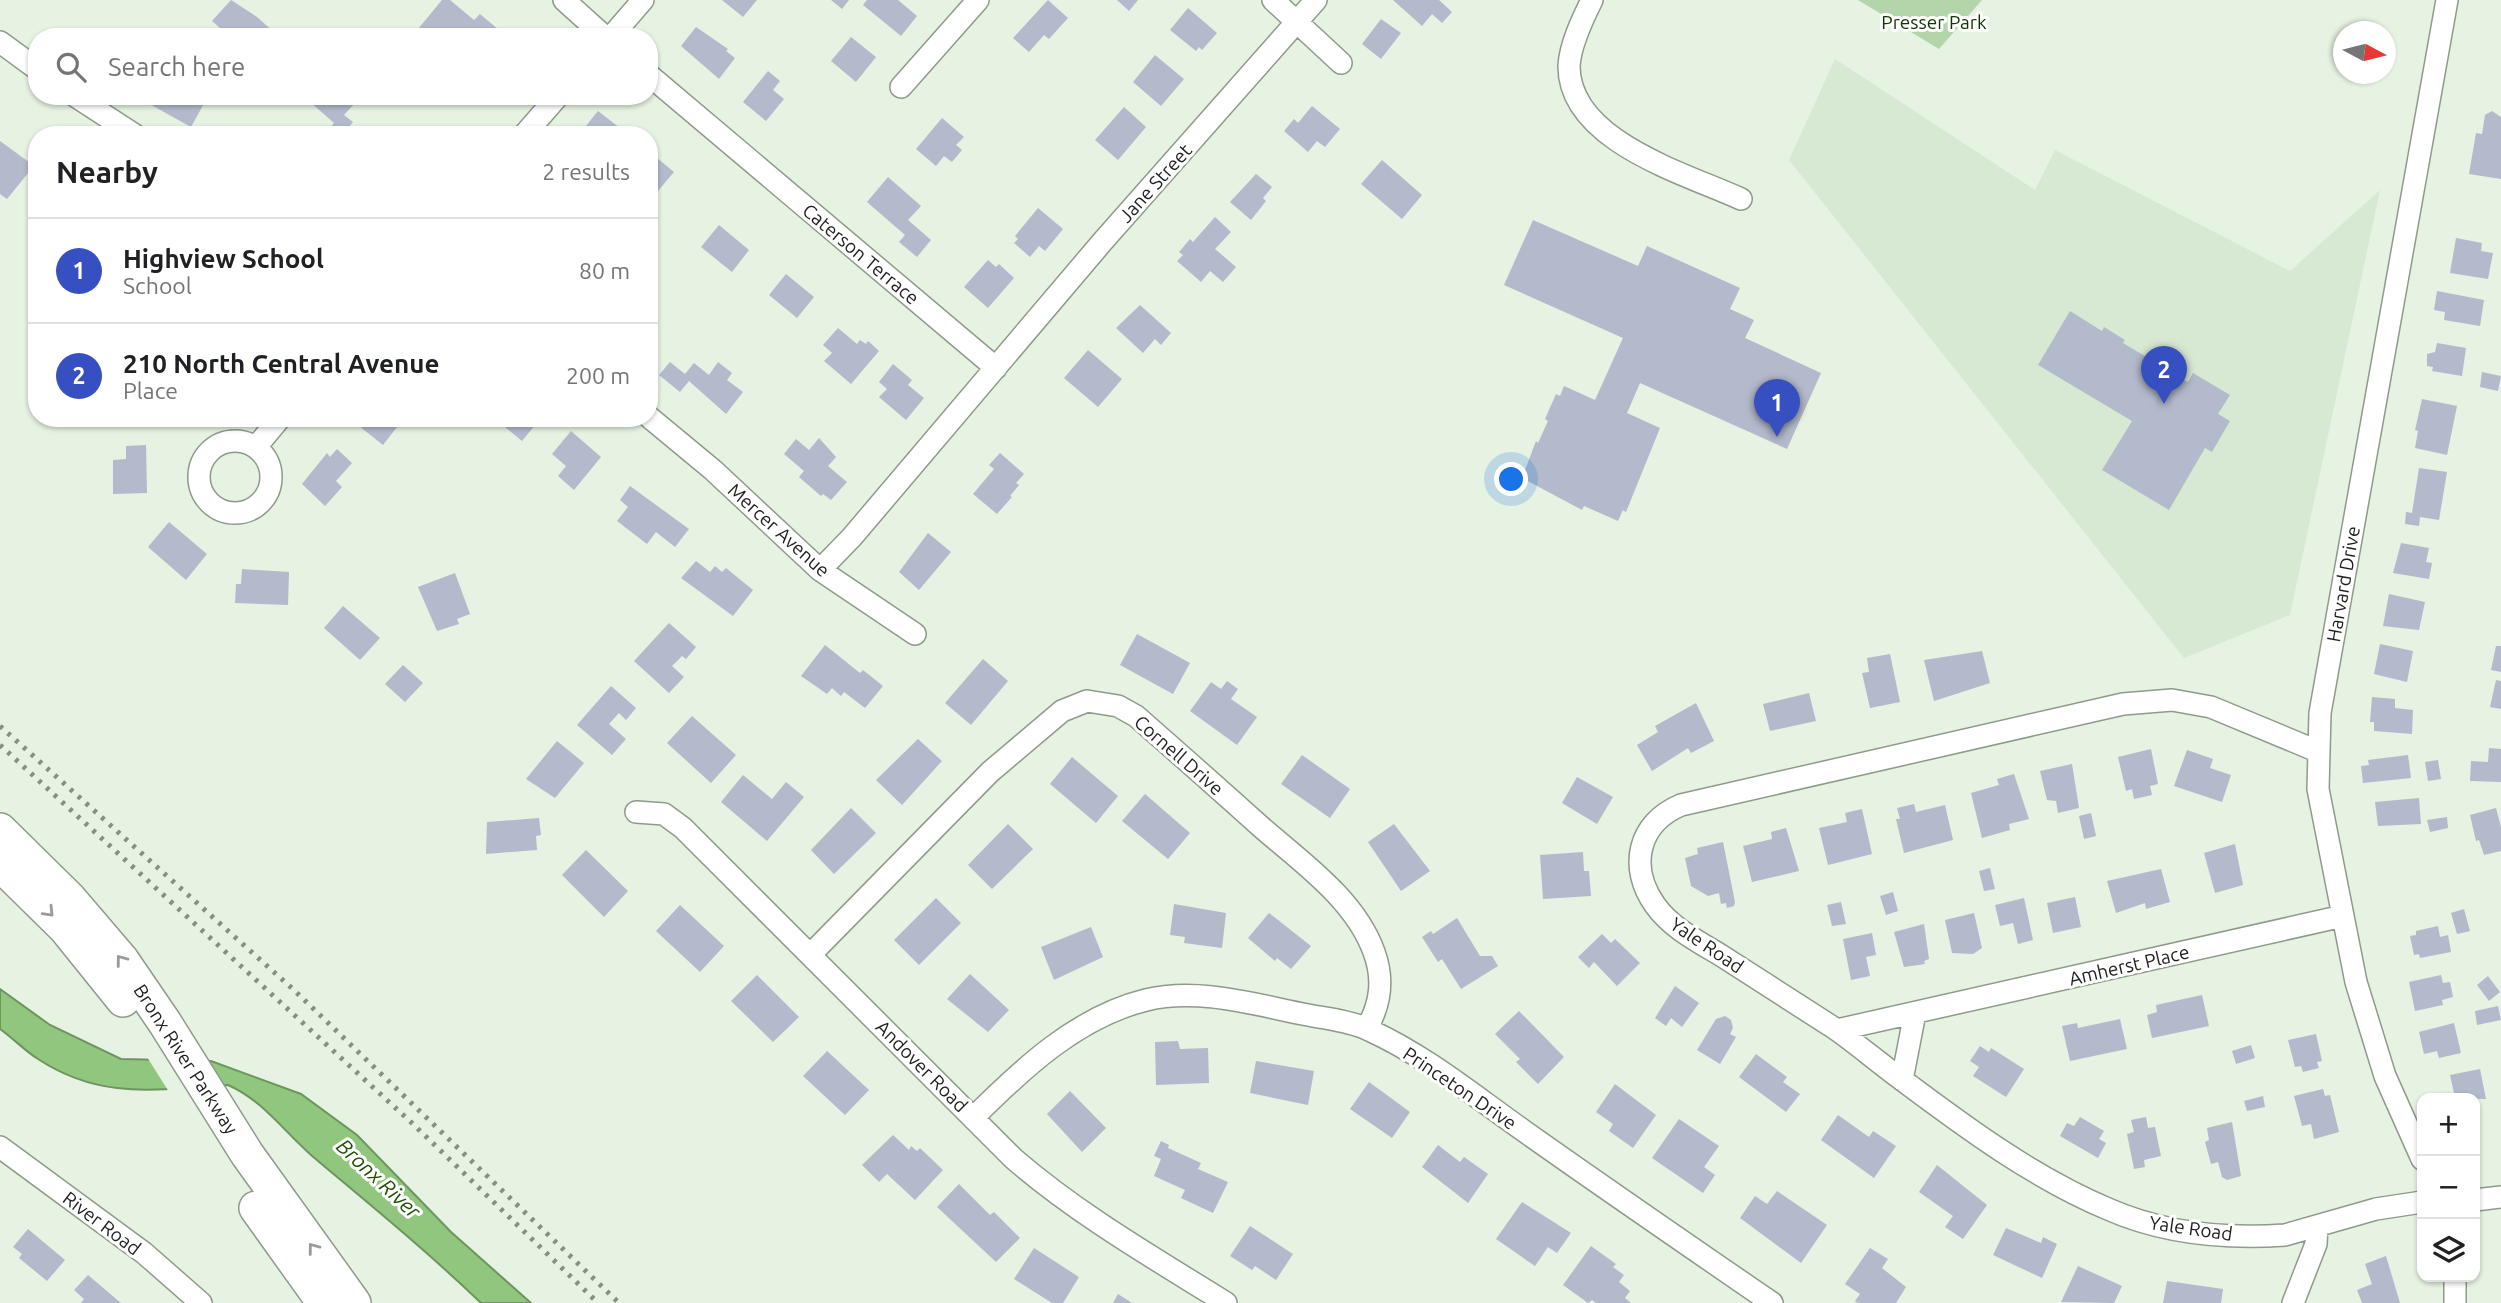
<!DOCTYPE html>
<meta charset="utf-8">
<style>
body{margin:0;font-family:Ubuntu,sans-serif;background:#f6f6f6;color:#202124}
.controls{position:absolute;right:21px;bottom:21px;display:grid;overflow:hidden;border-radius:14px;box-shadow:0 2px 5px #0004}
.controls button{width:63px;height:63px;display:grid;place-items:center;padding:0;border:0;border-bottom:2px solid #e0e0e0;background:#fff;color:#202124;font:35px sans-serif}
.compass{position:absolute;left:2333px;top:21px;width:63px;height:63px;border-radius:50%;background:#fff;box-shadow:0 2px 5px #0004;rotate:97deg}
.you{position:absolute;left:1512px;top:480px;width:24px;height:24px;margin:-18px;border:5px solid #fff;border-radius:50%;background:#1a73e8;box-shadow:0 0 0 10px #1a73e833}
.badge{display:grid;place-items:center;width:46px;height:46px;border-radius:50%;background:#364fc1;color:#fff;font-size:23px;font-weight:700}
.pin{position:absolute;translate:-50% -58px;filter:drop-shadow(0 2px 4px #0008)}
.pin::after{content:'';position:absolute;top:37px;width:24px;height:21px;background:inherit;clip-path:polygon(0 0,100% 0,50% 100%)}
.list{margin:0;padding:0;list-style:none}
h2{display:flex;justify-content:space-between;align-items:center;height:91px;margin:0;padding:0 28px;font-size:30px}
h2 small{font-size:23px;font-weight:400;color:#757577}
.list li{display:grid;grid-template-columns:46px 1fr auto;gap:21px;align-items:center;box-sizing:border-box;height:105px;padding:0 28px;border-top:2px solid #e0e0e0}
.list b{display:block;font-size:26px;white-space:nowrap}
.list p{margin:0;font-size:23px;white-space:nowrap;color:#757577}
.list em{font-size:23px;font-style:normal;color:#757577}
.icon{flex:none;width:38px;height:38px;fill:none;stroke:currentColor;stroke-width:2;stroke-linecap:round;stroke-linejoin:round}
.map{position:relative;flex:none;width:2501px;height:1303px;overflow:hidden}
.search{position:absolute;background:#fff;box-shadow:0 2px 5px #0004;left:28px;top:28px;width:630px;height:77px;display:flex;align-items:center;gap:18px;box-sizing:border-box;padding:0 24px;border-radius:28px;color:#757577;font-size:26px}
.panel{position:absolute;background:#fff;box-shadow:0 2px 5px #0004;left:28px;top:126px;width:630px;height:301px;border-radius:28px}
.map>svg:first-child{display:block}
.built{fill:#d8e9d3}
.green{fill:#b4d5a9}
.water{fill:#91c67e;stroke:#6e9460;stroke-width:2}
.pier{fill:#e6f2e2}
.building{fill:#b3bacb}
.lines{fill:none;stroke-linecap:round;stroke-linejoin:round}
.minor-casing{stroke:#8f9a8b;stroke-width:24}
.trunk-casing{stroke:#8f9a8b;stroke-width:36}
.minor{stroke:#fff;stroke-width:21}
.trunk{stroke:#fff;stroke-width:33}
.rail{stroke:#878f84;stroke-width:5;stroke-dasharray:3.5 7;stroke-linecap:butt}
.oneway{stroke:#999b98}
.labels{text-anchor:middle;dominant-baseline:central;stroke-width:6;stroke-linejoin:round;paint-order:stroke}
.park-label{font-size:19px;fill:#123401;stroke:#fff}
.street-label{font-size:19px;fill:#1c201b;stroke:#fff}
.water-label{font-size:21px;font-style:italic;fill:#1e4f02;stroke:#fff}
</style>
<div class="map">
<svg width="2501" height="1303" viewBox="0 0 2501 1303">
<rect width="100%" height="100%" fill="#e6f2e2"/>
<path class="built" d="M1835,59L2035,190L2055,150L2290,271L2380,190L2290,615L2184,658L1789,160Z"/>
<path class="green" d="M1858,0H1982L1939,49Z"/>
<path class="water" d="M0,989L50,1025L121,1059L211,1061L301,1094L357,1135L451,1232L531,1303H481C429,1253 374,1208 318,1161C286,1135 266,1102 228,1085C157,1089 102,1101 38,1059C25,1051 13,1038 0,1029Z"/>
<path class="pier" d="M147,1057L202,1058L220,1089L169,1092Z"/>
<path class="building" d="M231,0L257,17L275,33L272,37H230L212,21Z
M442,0H450L474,20L480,14L499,30L494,37H426L418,29Z
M722,0H757L743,17Z
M831,0H849L842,9Z
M867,0H898L917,16L901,36L863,5Z
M1048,0L1068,18L1049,39L1044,35L1029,52L1013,38Z
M1117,0H1138L1129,11Z
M1393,0H1439L1452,12L1442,23L1432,14L1422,26Z
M1188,8L1217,33L1202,50L1199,47L1196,51L1170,30Z
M1381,19L1401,33L1381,59L1362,44Z
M696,27L728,49L726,51L735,58L719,79L681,46Z
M851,37L876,57L856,82L831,61Z
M1155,55L1184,79L1161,106L1133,82Z
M768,71L780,81L773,90L784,99L766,121L743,102Z
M146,96H203L207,98L191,127L144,101Z
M313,96H347L355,103L344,115L353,122L342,135L330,128L334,123L309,101Z
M1312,106L1340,129L1325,147L1317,141L1308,152L1284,131L1294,119L1298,123Z
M1124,107L1146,127L1118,160L1095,140Z
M598,111L620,128L614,135H585L581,132Z
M2492,111L2501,117V179L2469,174L2476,133L2482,134L2485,115Z
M942,118L964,137L956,145L962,150L952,162L944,156L936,166L916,149Z
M0,141L37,168L33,174L29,172L7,199L0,194Z
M651,153L674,172L652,198L649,196Z
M1382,160L1422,195L1402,219L1361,184Z
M1256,174L1272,187L1263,198L1266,201L1251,220L1230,202Z
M888,177L921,206L908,220L931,240L917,257L899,242L905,235L867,202Z
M1038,208L1063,229L1045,251L1039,246L1030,257L1014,243L1018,239L1015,236Z
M1215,217L1231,232L1215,249L1236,267L1223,282L1210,271L1201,282L1177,261L1183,255L1179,252L1190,239L1193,242Z
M1533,220L1638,266L1647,246L1740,288L1730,309L1754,320L1745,338L1821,373L1787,449L1640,383L1627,413L1660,428L1626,512L1623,510L1618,521L1584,506L1582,510L1522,478L1536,441L1538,443L1548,421L1545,419L1556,394L1560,396L1564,386L1595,400L1623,338L1504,285Z
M719,225L749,250L732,272L701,247Z
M2456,238L2482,243L2481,251L2493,253L2488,279L2450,273Z
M988,260L996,267L999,264L1014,278L988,308L964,287Z
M786,274L814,297L797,318L769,295Z
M2437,291L2484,300L2480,326L2444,320L2445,312L2434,310Z
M1140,305L1171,333L1161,345L1155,339L1143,353L1116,328Z
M2070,311L2102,331L2104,327L2125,340L2123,343L2188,382L2193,373L2230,395L2218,414L2230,421L2212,452L2205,448L2169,510L2102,470L2132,421L2038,365Z
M838,328L857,344L860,340L866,344L868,341L879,351L851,384L824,361L832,353L823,345Z
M2437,343L2466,348L2462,376L2432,371L2433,367L2427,366V354L2435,352Z
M1088,350L1122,379L1098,407L1064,378Z
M670,362L685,374L694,363L709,375L718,362L732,373L727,380L743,392L726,414L689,381L680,392L659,375Z
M893,364L912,380L908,385L924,398L906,420L879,397L887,389L879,382Z
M2482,372L2501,376L2498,391L2480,387Z
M2422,399L2457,406L2447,455L2415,448L2418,431L2415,430Z
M357,418H390L397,427L383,445L354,422Z
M494,418H541L522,441Z
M571,431L601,457L574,490L558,476L566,466L552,454Z
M819,438L836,457L828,466L847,482L831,500L823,494L821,496L799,477L804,471L784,454L796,439L809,450Z
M146,445L147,493L113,494V460L126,459V446Z
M337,449L352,463L336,481L342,487L325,506L302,484L327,453L330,457Z
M1000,453L1024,474L1016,483L1019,485L1010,496L1012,497L997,514L973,494L994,469L989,465Z
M2419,468L2447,472L2439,520L2420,517L2419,526L2405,524L2406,512L2412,513Z
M630,486L689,529L675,547L656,532L647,544L617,521L628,507L620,500Z
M169,522L207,554L186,580L148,547Z
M928,533L951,552L919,590L899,572Z
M2401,543L2429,548L2426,562L2432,563L2429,579L2393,573Z
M696,561L710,572L715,566L722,572L726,568L753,590L733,616L681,578Z
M242,569L289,572L288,605L235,603L236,584H241Z
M455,573L470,614L457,619L459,624L437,631L418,587Z
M2389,594L2425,602L2419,630L2383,626Z
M343,606L380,638L360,660L324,628Z
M669,623L696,647L686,659L682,656L672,666L684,677L669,693L634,661Z
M1137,634L1190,663L1173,694L1120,665Z
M2380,644L2413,651L2407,682L2374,674Z
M825,645L860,673L863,670L883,686L865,708L844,692L841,696L832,688L827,694L801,676Z
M2496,646H2501V672L2491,670Z
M1982,651L1990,683L1934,701L1924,660Z
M1890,654L1900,702L1870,708L1862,673L1869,672L1867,658Z
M983,659L1008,681L971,725L945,703Z
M403,665L423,683L405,702L385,684Z
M2496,680L2501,681V709L2490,707Z
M1227,681L1238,689L1231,699L1257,717L1237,745L1190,711L1211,682L1221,689Z
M611,686L636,708L626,720L619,713L609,724L626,739L612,755L577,725Z
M1809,693L1816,721L1770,731L1763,704Z
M2372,697L2395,699V708L2413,710L2412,734L2374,731V722H2370Z
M1696,703L1714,741L1691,753L1688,748L1652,771L1637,745L1658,732L1655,726Z
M692,716L736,755L711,783L667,743Z
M918,739L942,761L902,805L876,780Z
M557,741L584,763L555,798L526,779Z
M2489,748L2501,749V782L2470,781L2471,761L2488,762Z
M2151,749L2158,784L2150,786L2152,795L2134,799L2132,789L2126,791L2118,757Z
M2187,750L2213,759L2210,768L2231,775L2222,802L2174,786Z
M1302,755L1350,789L1330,818L1281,784Z
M2408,755L2411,778L2363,783L2361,766L2369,765L2368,760Z
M1072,757L1118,796L1096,823L1050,784Z
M2438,760L2441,779L2428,781L2425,762Z
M2072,764L2079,808L2058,813L2056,801L2047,800L2040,771Z
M2014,774L2029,819L2009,824L2010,830L1982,838L1971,793L1999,785L1997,779Z
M743,775L772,799L786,782L804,797L767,841L721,802Z
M1577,777L1613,797L1597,824L1562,803Z
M1145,794L1190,833L1168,859L1122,821Z
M2419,798L2421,824L2378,826L2375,802Z
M1914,804L1916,812L1945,805L1953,840L1904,853L1896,819H1900L1897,808Z
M851,808L876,833L834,874L811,850Z
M2496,808L2501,827V851L2484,855L2479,840L2476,841L2470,815Z
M1862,809L1872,854L1828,865L1819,828L1847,822L1845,813Z
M2091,813L2096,836L2084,839L2079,816Z
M2447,817L2448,828L2430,832L2427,820Z
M539,818L541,835L536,836L537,850L486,854L487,822Z
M1008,824L1033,849L992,889L968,865Z
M1394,824L1430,871L1401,891L1368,842Z
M1786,828L1799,871L1752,882L1743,846L1772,839L1771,832Z
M1723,842L1735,902L1734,906L1727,908L1726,903L1721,904L1719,893L1708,896L1691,886L1685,858L1698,854L1697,848Z
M2235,844L2243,885L2215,893L2204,853Z
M586,850L628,891L604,917L562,875Z
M1583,852L1584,871H1589L1591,896L1543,899L1540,855Z
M1990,868L1995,889L1984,891L1979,871Z
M2161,869L2170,902L2146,909L2145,903L2116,913L2107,881Z
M1893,892L1898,911L1886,915L1880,896Z
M2075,897L2081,927L2053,933L2047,903Z
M936,898L961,923L919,965L894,940Z
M2024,898L2033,940L2018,944L2013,923L2000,926L1995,905Z
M1841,902L1846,924L1832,926L1827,905Z
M1174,904L1226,913L1222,948L1184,943L1185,937L1170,935Z
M680,905L724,946L700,972L656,931Z
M2464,909L2470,931L2457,934L2451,913Z
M1269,913L1311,946L1291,969L1277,958L1275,961L1248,938Z
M1974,913L1982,948L1973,954L1952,953L1945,920Z
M1457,918L1480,956H1492L1498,966L1461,989L1442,959L1438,962L1422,937L1431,931L1433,934Z
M1924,924L1929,959L1924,961L1925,964L1904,967L1894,932Z
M2438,926L2440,937L2448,935L2451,952L2420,958L2419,954L2414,955L2410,936L2416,935V931Z
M1091,927L1103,957L1054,980L1041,947Z
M1872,933L1876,955L1866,957L1870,976L1851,980L1843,939Z
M1602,934L1611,943L1615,939L1640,963L1617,986L1594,962L1589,968L1578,957Z
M970,974L1009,1010L988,1032L947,999Z
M757,975L799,1017L773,1042L731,1001Z
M2441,975L2443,983L2450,982L2453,997L2442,1000L2443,1005L2415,1011L2409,982Z
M2488,976L2500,992L2489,1001L2477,985Z
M1675,986L1699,1003L1682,1027L1671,1018L1666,1026L1655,1018Z
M2202,995L2209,1026L2152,1038L2147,1015L2157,1012L2156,1005Z
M2498,1006L2501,1020L2477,1025L2475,1011Z
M1519,1011L1564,1057L1538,1084L1516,1062L1520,1059L1495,1034Z
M1725,1016L1731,1020L1733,1028L1730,1034L1736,1037L1720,1064L1697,1050L1716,1019Z
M2120,1019L2127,1049L2070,1061L2062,1026L2077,1023L2078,1028Z
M2454,1023L2461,1053L2439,1058L2437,1051L2424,1054L2419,1032Z
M2316,1034L2322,1061L2317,1062L2319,1068L2303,1072L2301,1066L2295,1067L2288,1040Z
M1178,1041L1180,1049L1208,1048L1209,1083L1156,1085L1155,1042Z
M2251,1045L2255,1058L2236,1064L2232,1051Z
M1980,1046L1989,1052L1991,1048L2024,1069L2006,1097L1973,1076L1979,1067L1970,1061Z
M827,1051L869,1090L845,1115L803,1076Z
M1756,1054L1787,1077L1783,1082L1800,1094L1786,1112L1739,1077Z
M1256,1061L1314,1071L1308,1105L1250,1093Z
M2480,1069L2486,1099L2449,1098L2448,1094L2454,1093L2450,1075Z
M1369,1082L1410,1112L1392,1138L1350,1109Z
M1615,1084L1656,1115L1633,1148L1609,1131L1613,1124L1596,1112Z
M2323,1089L2325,1096L2330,1095L2339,1132L2314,1139L2311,1124L2302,1126L2294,1096Z
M1070,1091L1106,1128L1082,1152L1047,1114Z
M2263,1096L2265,1107L2247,1111L2244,1101Z
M1838,1115L1869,1137L1873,1131L1896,1146L1874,1178L1821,1140Z
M2080,1117L2104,1131L2099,1139L2106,1143L2098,1158L2060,1136L2067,1123L2074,1126Z
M2146,1117L2148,1128L2155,1127L2161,1156L2144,1160L2145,1167L2134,1169L2127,1134L2134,1132L2131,1120Z
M1679,1119L1719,1146L1704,1167L1715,1175L1703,1193L1652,1158Z
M2232,1122L2241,1176L2227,1180L2222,1177L2218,1162L2211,1164L2205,1142L2209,1140L2207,1128Z
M893,1135L909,1150L911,1146L917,1151L920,1148L943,1170L915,1200L887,1174L879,1182L862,1165Z
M1161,1141L1169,1145L1168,1148L1201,1163L1198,1169L1228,1182L1213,1213L1181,1198L1185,1190L1154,1176L1161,1159L1154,1156Z
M1438,1145L1460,1162L1464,1157L1488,1174L1468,1203L1422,1167Z
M1937,1165L1987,1205L1963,1239L1945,1227L1953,1216L1919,1192Z
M959,1184L990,1215L994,1212L1020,1238L996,1262L937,1207Z
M1777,1191L1827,1225L1801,1263L1740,1218L1755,1196L1767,1204Z
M1522,1202L1571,1233L1557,1253L1548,1247L1535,1266L1496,1239Z
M1250,1226L1293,1254L1276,1280L1255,1266L1252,1270L1230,1256Z
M2006,1228L2041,1243L2043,1237L2057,1244L2042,1278L1993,1255Z
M28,1229L65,1260L47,1281L19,1258L22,1254L13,1247Z
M1591,1246L1616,1264L1613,1267L1624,1275L1619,1282L1630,1291L1625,1298L1631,1303H1596L1592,1300L1588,1303L1563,1285Z
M1034,1248L1079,1277L1063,1303H1052L1014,1279Z
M1870,1248L1888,1259L1882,1268L1906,1287L1896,1303H1858L1855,1301L1860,1294L1845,1284Z
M2386,1256L2400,1303H2362L2357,1290L2372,1284L2365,1264Z
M2078,1266L2122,1286L2114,1303L2061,1302Z
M88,1275L121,1303H81L84,1299L74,1290Z
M2167,1281L2223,1289L2221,1303H2163Z
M1118,1294L1132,1303H1113Z"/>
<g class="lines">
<defs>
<path id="minor" d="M564,0L605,37
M1273,0L1341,63
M1592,0C1583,18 1570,45 1569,66C1569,141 1684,173 1741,199
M611,37L643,0
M0,42L37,69
M649,75L996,368
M901,87L978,0
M75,96L135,135
M524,135L558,96
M649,417L713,470L820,570L915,634
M199 477a36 36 0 1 1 72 0a36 36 0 1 1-72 0Z
M256,447L280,418
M820,570L852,537L1103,241L1316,0
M2317,751L2211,707L2172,700L2123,704L1681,805C1638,823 1628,867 1655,905C1671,928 1699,942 1722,956C1759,980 1797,1004 1834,1028C1857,1044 1879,1063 1901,1079C1965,1127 2034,1178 2108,1209C2162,1233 2226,1239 2285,1235L2376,1209L2422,1202
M636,812L664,814L683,828L1014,1159C1079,1215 1154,1258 1226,1303
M811,954L990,772L1062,711L1087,701L1118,706L1136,716C1177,752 1219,789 1260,826C1301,862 1355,899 1374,952C1384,979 1381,1003 1367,1028
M1837,1030L2343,916
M1902,1080L1915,1013
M973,1118C1022,1069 1077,1017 1146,1000C1198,987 1256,1005 1308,1015C1328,1019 1351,1021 1369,1030C1426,1056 1473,1095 1524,1131C1606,1189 1689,1246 1772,1303
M0,1147L144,1253L201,1303
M2422,1159L2385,1076L2356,982L2318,789L2320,713L2447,0
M2475,1200L2501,1197
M2455,1277V1303
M2293,1303L2316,1244L2317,1226"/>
<path id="trunk" d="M0,830L69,898L122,960L165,1023L247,1154L354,1303
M0,864L65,928L123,1000
M256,1208L324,1303"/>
</defs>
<use href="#minor" class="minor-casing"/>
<use href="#trunk" class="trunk-casing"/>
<use href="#minor" class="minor"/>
<use href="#trunk" class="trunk"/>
<path class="rail" d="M0,726L295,991L619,1303
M0,745L413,1124L598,1303"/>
</g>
<defs><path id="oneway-chevron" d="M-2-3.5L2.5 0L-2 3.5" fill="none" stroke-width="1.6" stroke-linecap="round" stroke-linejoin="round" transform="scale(1.75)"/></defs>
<g class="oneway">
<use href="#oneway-chevron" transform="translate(49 912) rotate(46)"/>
<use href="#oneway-chevron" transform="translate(121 960) rotate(-127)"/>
<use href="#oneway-chevron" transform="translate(313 1248) rotate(-127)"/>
</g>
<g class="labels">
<g class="park-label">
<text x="1934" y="22">Presser Park</text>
</g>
<g class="street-label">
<text transform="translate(1155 183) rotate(-48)">Jane Street</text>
<text transform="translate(861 254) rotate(40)">Caterson Terrace</text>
<text transform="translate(779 530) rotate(42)">Mercer Avenue</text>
<text transform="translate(2343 584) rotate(-80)">Harvard Drive</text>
<text transform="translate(1179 755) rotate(41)">Cornell Drive</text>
<text transform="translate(1707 945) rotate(34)">Yale Road</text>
<text transform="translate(2129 965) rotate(-13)">Amherst Place</text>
<text transform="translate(186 1059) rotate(57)">Bronx River Parkway</text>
<text transform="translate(922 1066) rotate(45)">Andover Road</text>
<text transform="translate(1460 1088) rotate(34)">Princeton Drive</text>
<text transform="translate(102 1223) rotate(37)">River Road</text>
<text transform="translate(2191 1228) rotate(8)">Yale Road</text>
</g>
<g class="water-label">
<text transform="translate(379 1178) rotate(43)">Bronx River</text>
</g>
</g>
</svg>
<div class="controls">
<button>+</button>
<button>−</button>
<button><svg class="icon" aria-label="layers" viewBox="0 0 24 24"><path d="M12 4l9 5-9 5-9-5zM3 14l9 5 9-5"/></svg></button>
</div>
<svg class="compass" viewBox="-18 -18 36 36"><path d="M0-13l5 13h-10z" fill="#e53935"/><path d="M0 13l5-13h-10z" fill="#757577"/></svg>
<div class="you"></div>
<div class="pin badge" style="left:1777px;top:437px">1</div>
<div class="pin badge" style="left:2164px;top:404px">2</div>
<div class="search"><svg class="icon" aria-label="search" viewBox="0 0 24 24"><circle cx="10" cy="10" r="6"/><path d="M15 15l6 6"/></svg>Search here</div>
<section class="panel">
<h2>Nearby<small>2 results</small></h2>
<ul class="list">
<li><span class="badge">1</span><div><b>Highview School</b><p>School</p></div><em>80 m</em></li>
<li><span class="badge">2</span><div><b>210 North Central Avenue</b><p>Place</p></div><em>200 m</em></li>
</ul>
</section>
</div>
